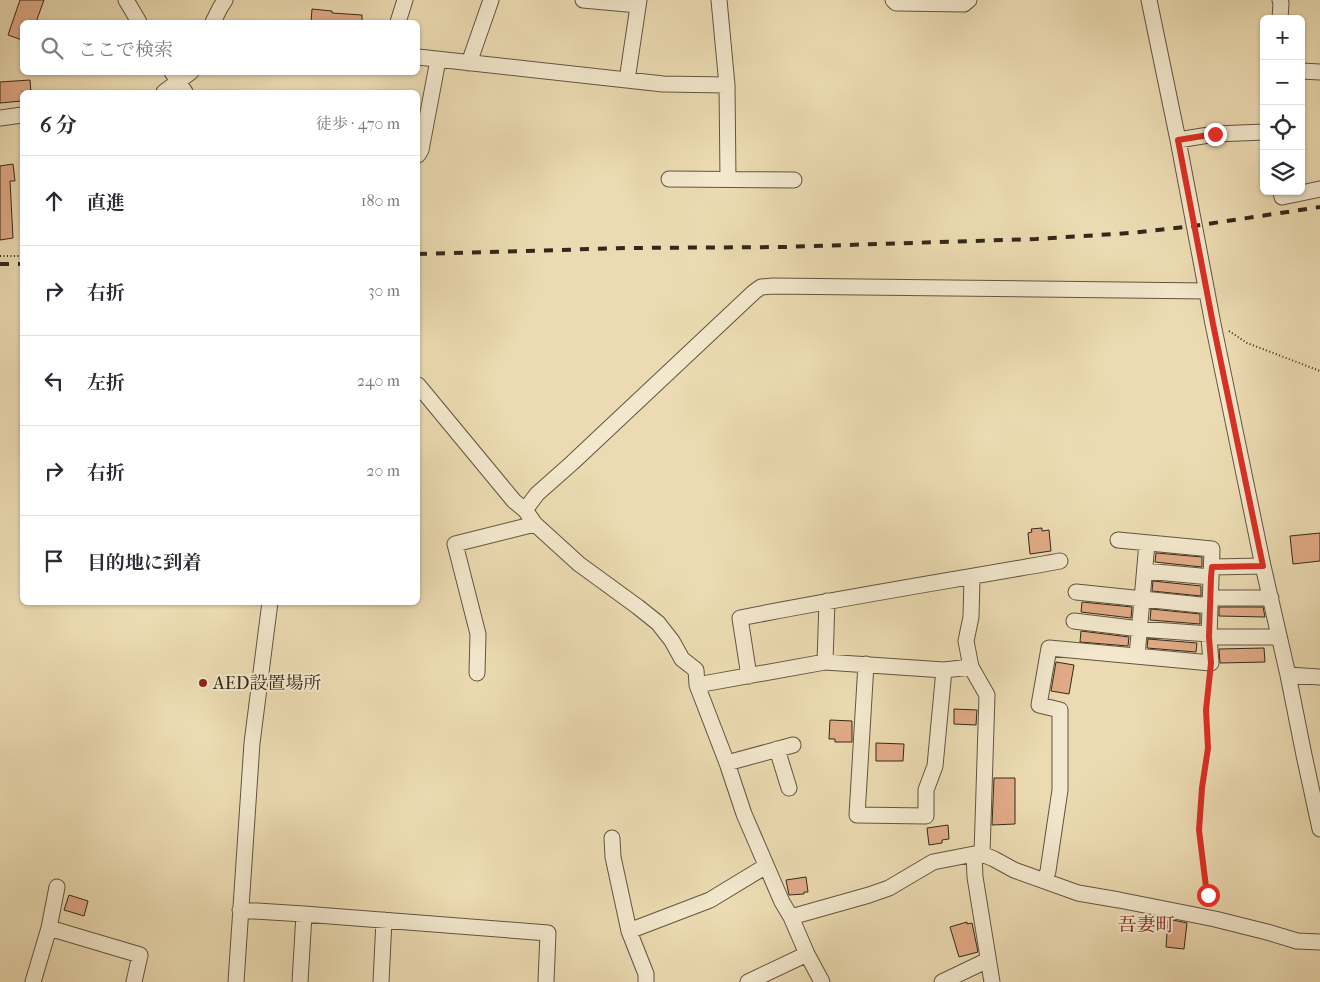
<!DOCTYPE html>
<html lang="ja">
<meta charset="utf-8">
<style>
body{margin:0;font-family:"IM FELL French Canon","Noto Serif JP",serif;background:#f7f7f7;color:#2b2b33}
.controls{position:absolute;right:15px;top:15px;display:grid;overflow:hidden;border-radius:8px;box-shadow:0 1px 4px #0004}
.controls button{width:45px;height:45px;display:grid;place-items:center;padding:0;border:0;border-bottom:1px solid #e1e1e2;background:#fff;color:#2b2b33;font:25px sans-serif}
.stop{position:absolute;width:15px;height:15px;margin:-11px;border:4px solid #d93025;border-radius:50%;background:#fff}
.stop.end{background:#d93025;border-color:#fff;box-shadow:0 1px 5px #0008}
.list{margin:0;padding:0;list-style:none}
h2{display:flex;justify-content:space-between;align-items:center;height:65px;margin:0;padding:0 20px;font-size:21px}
h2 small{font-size:16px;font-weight:400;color:#7c7c81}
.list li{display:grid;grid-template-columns:32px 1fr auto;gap:15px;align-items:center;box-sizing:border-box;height:90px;padding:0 20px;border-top:1px solid #e1e1e2}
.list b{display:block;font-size:19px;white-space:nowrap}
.list em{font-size:16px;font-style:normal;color:#7c7c81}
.icon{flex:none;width:28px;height:28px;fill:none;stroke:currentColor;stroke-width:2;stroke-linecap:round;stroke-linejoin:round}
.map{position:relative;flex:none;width:1320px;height:982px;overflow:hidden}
.search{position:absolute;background:#fff;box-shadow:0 1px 4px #0004;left:20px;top:20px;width:400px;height:55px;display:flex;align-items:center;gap:12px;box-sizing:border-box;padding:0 18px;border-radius:8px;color:#7c7c81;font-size:19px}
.panel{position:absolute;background:#fff;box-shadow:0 1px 4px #0004;left:20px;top:90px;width:400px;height:515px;border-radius:8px}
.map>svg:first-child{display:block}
.building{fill:#e2ab87;stroke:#332819}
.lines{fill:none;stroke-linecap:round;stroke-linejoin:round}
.minor-casing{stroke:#61553f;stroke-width:17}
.path{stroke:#332819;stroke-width:2;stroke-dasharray:1 2.5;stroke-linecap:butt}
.minor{stroke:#f3e8cd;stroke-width:15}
.rail{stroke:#332819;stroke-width:4;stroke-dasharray:9 9;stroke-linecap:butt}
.route{stroke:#d93025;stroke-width:6}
.poi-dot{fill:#8f2418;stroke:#f3e8cd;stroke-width:2}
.labels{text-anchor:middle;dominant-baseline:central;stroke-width:4;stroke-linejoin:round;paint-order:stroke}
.poi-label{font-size:18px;fill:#332819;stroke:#f3e8cd;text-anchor:start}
.neighbourhood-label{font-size:19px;fill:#7a1f14;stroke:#f3e8cd}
</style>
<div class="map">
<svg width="1320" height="982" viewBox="0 0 1320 982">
<rect width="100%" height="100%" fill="#ecdbb2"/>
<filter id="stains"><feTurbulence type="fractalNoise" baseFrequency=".004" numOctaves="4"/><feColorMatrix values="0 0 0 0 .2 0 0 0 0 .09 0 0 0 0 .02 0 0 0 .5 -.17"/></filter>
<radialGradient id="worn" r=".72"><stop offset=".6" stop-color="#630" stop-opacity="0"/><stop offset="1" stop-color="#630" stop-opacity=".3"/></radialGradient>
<path class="building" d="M20,0H44L36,22H22V40L8,35Z
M312,9L332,11V13L362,15V22H311Z
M30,80L31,92H22V101L0,103V82Z
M13,164L15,181H10L13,238L0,240V166Z
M1042,528V531L1049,530L1051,551L1030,554L1028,533L1032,532L1031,529Z
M1320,533V561L1293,564L1290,536Z
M1156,553L1202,557V567L1155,562Z
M1153,581L1201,586V596L1152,591Z
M1082,602L1132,607L1131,618L1081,612Z
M1219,607H1263L1265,617L1219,616Z
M1151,609L1200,614V624L1150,620Z
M1081,631L1129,637L1128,646L1080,642Z
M1148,639L1197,643L1196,652L1147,648Z
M1264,648L1265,662L1220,663L1219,649Z
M1056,662L1074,665L1069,694L1051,691Z
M954,709L977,710L976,725L954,724Z
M830,720L852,721V742H835V739H829Z
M876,743L904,744L903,761H876Z
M994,778H1015V824L992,825Z
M948,825L949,839L942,840V843L929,845L927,828Z
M806,877L808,892H804V894L789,895L786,880Z
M69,895L88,901L84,916L64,910Z
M1168,919L1187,923L1184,949L1166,947Z
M967,922V924L972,923L978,952L959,957L950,927Z"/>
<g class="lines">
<defs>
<path id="minor" d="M126,0L139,22
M583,0L638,5
M719,0L727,85L728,179
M893,0L896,3L964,4L969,0
M1149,0L1178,140L1213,324L1263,566L1288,675L1304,755L1320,829
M1280,0L1281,3L1280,19
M213,22L220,8L225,0
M398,22L405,0
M418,57L663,84L727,85
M469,63L491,0
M1301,71L1320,72
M172,72L185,92
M627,80L639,0
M164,92L191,72
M0,118L22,115
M1178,140L1215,134L1264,132
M418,155L421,150L438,60
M669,179L794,180
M1281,191L1282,197L1320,189
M418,385L514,501L525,510L535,524L579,564L638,607L658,623L672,641L682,659L696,670L697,685L727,763L744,814L782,902L791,917L807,954L822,982
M525,510L537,494L572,463L754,292L761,287L773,286L1207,291
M1212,567L1263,566
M1145,571L1211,577
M1076,592L1210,606
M1210,598H1271
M1074,621L1140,629L1209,634
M1209,637H1279
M1137,656L1147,543
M825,662L827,601
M866,664L857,815L926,816V790L935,766L944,670
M971,667L966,641L971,617L972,577
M477,673L478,634L455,544L535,524
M1288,675L1320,677
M749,676L740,618C846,597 954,580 1060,561
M697,685L825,662L944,670L971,667L987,695L982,854
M777,749L789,788
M727,763L793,745
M612,838L613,857L629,931L646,974V982
M974,854L975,877L992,982
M1045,881L1048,871L1060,790V710L1039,705L1049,648L1211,663L1209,637L1212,549L1118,540
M240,910L304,914L548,933L546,982
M791,917L869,895L889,888L933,862L974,854H982L994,859L1014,870L1078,893L1119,900L1215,919L1267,932L1297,941L1320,942
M49,928L140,955L134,982
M629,931L710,900L766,866
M33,982L49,928L57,887
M236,982L252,743L270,602
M300,982L304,914
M381,982L384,920
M748,982L807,954
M942,982L988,960"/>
</defs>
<use href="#minor" class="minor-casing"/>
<path class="path" d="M0,256H22
M1229,331L1247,343L1320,371
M1209,675L1206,710L1208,748L1202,787L1199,830L1205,887L1210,904"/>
<use href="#minor" class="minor"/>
<path class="rail" d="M418,254L628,248L784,247L1036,239L1130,233L1194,226L1320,207
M0,264H22"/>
</g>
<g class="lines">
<path class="route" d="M1208,895L1206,887L1199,830L1202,788L1208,748L1206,710L1211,663L1209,637L1211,577L1212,567L1263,566L1213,324L1178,140L1215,134"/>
</g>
<circle class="poi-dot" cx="203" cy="683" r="5"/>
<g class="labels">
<g class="poi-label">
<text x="213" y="683">AED設置場所</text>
</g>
<g class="neighbourhood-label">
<text x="1146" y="925">吾妻町</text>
</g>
</g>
<rect width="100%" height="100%" filter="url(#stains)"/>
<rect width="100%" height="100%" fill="url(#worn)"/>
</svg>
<div class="controls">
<button>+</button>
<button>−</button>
<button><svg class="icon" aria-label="locate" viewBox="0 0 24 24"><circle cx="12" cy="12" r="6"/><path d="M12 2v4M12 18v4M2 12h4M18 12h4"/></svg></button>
<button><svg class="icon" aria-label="layers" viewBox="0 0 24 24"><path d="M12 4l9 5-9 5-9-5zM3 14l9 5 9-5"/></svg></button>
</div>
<div class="stop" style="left:1208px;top:895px"></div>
<div class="stop end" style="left:1215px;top:134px"></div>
<div class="search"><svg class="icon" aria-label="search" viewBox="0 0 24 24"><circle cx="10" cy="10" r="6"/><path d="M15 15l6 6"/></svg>ここで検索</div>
<section class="panel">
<h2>6 分<small>徒歩 · 470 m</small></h2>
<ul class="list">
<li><svg class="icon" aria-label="ahead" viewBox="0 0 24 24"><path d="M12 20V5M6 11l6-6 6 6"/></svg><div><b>直進</b></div><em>180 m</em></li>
<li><svg class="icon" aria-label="right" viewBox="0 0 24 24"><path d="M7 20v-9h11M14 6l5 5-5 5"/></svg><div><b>右折</b></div><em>30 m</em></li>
<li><svg class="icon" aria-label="left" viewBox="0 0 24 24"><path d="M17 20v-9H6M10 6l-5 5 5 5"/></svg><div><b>左折</b></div><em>240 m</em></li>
<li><svg class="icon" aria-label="right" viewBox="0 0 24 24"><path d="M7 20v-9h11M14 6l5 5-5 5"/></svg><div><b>右折</b></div><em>20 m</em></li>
<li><svg class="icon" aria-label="arrive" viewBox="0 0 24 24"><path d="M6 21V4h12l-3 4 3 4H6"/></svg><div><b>目的地に到着</b></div></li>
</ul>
</section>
</div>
